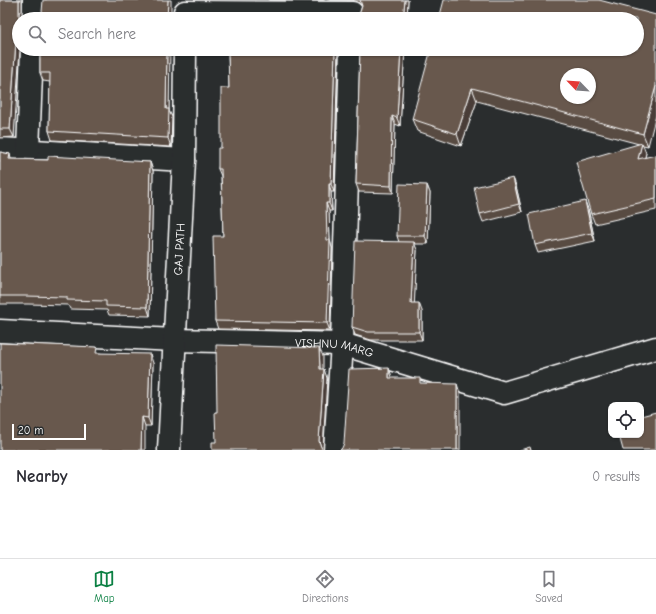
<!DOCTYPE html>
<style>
body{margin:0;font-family:"Comic Neue",sans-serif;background:#f7f7f7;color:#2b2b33}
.controls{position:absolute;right:12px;bottom:12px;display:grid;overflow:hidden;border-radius:8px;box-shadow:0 1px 3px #0004}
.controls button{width:36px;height:36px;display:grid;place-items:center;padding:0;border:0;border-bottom:1px solid #e1e1e2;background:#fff;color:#2b2b33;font:20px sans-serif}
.compass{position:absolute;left:560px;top:68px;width:36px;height:36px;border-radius:50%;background:#fff;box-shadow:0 1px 3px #0004;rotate:295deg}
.scale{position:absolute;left:12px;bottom:10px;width:74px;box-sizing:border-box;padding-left:4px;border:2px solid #fff;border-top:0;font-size:11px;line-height:14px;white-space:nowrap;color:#fff;-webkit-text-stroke:3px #2a2d2e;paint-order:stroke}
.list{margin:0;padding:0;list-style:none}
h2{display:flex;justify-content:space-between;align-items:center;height:52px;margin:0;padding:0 16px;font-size:17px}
h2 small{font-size:13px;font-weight:400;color:#7c7c81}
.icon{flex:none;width:22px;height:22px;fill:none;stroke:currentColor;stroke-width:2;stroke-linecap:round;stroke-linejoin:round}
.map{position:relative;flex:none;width:656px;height:450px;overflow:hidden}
.search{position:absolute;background:#fff;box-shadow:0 1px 3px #0004;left:12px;right:12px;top:12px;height:44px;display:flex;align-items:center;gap:10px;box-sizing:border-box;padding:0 14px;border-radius:22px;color:#7c7c81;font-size:15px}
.sheet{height:108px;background:#fff}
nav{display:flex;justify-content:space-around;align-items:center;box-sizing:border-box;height:56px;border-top:1px solid #e1e1e2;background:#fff;font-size:11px;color:#7c7c81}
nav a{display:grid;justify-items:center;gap:2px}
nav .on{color:#0b8043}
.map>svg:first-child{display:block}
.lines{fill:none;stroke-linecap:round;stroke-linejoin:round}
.minor-casing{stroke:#fff;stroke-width:25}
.minor{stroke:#2a2d2e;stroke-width:22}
.wall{fill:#594c43;stroke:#fff}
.shaded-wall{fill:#483e37;stroke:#fff}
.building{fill:#67584e;stroke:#fff;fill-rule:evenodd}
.labels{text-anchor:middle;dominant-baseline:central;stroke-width:3;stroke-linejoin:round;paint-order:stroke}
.street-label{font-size:12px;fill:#fff;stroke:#2a2d2e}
</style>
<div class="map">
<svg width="656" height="450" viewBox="0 0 656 450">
<rect width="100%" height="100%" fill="#2a2d2e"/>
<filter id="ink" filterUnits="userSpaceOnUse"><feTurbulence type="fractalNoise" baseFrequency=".025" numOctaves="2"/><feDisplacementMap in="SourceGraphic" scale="8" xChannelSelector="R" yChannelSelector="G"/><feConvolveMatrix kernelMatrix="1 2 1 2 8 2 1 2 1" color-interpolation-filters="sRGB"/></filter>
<g filter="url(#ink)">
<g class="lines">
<defs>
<g id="minor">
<path d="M185,12L352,13"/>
<path d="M33,19L34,0"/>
<path d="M0,149L184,160"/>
<path d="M28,150L32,49"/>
<path id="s1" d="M0,331L174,340L342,344L504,393L656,348"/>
<path id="s2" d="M169,450L184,160L185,49"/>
<path d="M335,450L342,344L351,49"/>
</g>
</defs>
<use href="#minor" class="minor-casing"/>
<use href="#minor" class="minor"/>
</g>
<path class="wall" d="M0,0H22V19H19L14,137L0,138Z
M269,0H408L407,19H228V17L349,18L356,16L360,12L362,5L358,2L352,0Z
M599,0L648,146L643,145L646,153L645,158L656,155V210L595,224L591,214L639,144L477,101L461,146L417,131L412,119Z
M40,49L169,85V111L172,117L171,147L52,140L49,131L50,82L43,81L40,73Z
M228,49H338L334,192H331L332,211H329L330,240L332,248L330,331L218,329L215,321L223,236L221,176L218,169L221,148L229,88Z
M360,49H405L400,126L395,124L393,193L359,192L356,184Z
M0,152L10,154L11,159L150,162L153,171L150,316L109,315L107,310L70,309L68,305L28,304H0Z
M513,178L516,186L522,212L483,222L480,214Z
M427,185L430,193L428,244H414L417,250L414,303L422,311V340H371L355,335L352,327L399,242L397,236Z
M588,209L595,241L538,253L535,245Z
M99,353L153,363L151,426H145L0,450Z"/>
<path class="shaded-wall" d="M19,0H22V19L19,16Z
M168,0H171V19H167Z
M405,0H408L407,19H403Z
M19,33V49H20L14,137L10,129L16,40Z
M167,49H170L169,111L172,117L171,147L168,138L166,109Z
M335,49H338L334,192L331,184Z
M401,49H405L400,126L397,118Z
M656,86V115L648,146L643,134Z
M472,88L477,101L461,146L457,134Z
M392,116L395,124L393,193L391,186Z
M642,143L646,153L642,169L638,159Z
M150,162L153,171L150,316L147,307Z
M513,178L516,186L522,212L519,204Z
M329,184L331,192L332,211L329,203Z
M427,185L430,193L428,244L425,236Z
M585,201L588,209L595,241L592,233Z
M326,203L329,211L330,240L332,248L330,331L327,323Z
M414,242L417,250L414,310L411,303Z
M419,303L422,311V340L419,332Z
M319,348L323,356V378L320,369Z
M150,354L153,363L151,426L148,418Z
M389,368L392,377V387L389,378Z
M324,369L327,378L323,450H322L319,441Z
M457,384L460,393V450H457Z
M142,417L145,426V450H141Z"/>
<path class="building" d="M0,0H19V16L21,19H19V33L16,40L10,129H0Z
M43,0H168L167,19H39L40,18L42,12Z
M360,0H405L403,19H228V17L349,18L356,16L360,12L362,6Z
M444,0H599L656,15V86L643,134L472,88L457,134L412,119L431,49H637V19H439ZM566,74H590V98H566Z
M40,49H167L166,109H169L168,138L49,131L50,73H40Z
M228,49H335L331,184H329V203H326L327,240H330L327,323L215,321L213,236H223L221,169H218V148H221V88H229Z
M360,49H401L397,118L392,116L391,186L356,184Z
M642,143L638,159L656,155V199L591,214L576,162Z
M0,152L10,154L9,159L48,160V156L150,162L147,307L106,306V301L67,300V297L25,296H0Z
M513,178L519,204L480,214L474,187Z
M399,184L427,185L425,236H397Z
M585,201L592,233L535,245L529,214Z
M355,241L414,242L411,303H419V332H368L352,327Z
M0,343L97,347L96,353L150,354L148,418L142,417L141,450H0Z
M216,345L319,348L320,369H324L319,441L321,447L323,450H212V442H216L215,412H217Z
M389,368V378H420V383L457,384V450H340L342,448L344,443L349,369Z
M656,412V450H623L619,435H641V416Z
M530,447L531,450H520Z"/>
</g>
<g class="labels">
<g class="street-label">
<text stroke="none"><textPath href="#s2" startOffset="201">GAJ PATH</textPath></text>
<text stroke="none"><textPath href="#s1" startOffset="335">VISHNU MARG</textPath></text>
</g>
</g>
</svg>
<div class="controls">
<button><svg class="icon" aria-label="locate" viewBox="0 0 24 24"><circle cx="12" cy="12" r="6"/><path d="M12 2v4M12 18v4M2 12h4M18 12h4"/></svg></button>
</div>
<svg class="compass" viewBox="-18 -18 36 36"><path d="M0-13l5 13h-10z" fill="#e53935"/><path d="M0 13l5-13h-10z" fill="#7c7c81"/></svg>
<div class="scale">20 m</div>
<div class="search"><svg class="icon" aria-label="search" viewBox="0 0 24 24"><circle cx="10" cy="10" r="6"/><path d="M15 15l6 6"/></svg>Search here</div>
</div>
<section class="sheet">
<h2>Nearby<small>0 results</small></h2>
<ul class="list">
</ul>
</section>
<nav>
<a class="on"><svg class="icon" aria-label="map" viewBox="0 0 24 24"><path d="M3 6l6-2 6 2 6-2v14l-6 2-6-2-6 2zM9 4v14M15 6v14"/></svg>Map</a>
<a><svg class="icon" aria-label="directions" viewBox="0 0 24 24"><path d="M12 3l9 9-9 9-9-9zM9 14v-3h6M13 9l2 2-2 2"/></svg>Directions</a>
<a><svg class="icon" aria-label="saved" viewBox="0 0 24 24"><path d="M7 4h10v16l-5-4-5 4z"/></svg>Saved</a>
</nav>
